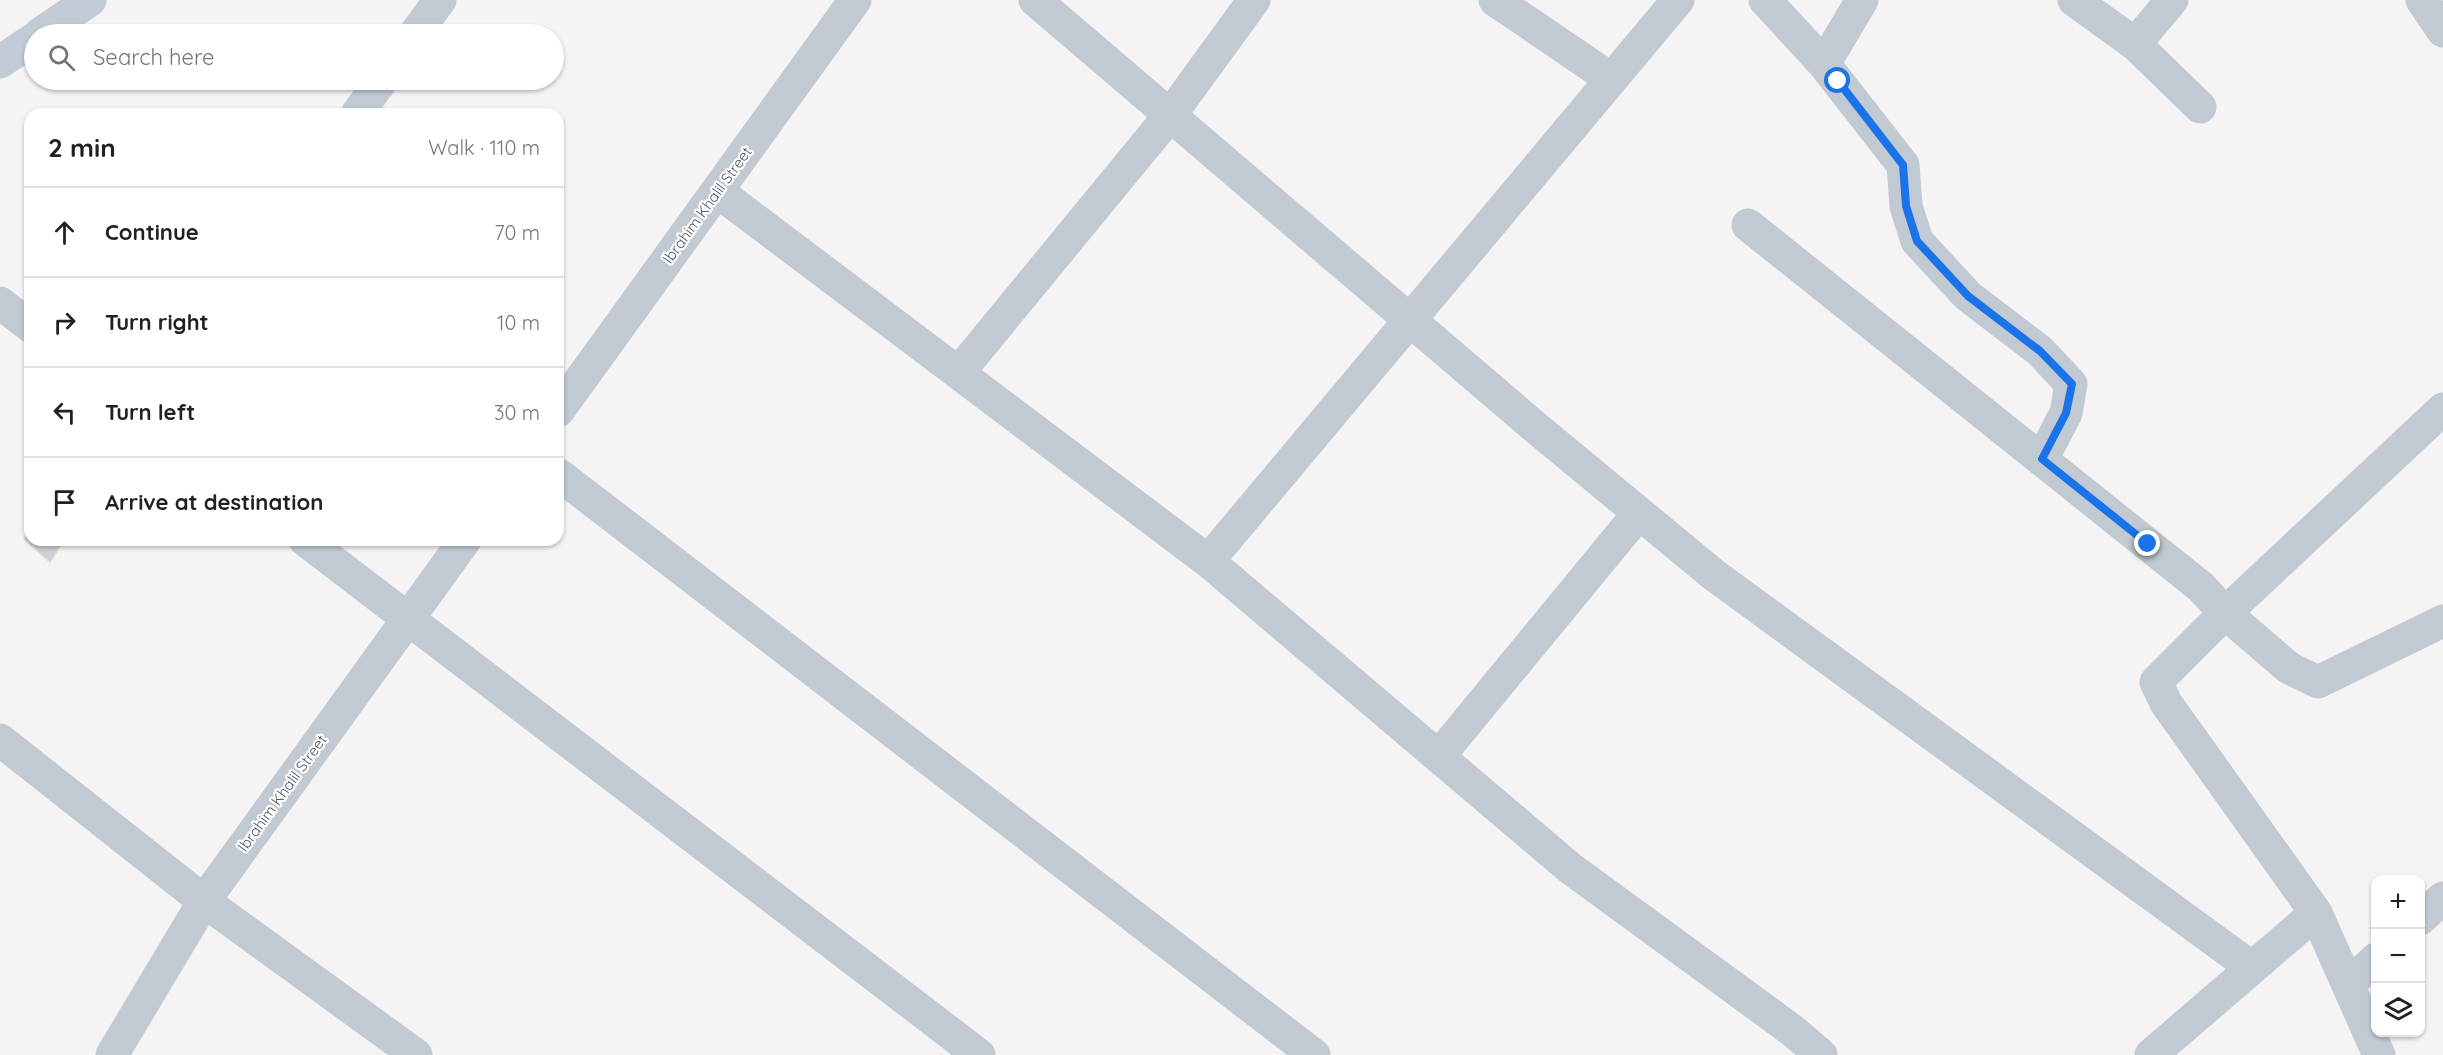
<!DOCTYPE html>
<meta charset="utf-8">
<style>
body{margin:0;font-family:Quicksand,sans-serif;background:#f2f2f2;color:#202124}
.controls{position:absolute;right:18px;bottom:18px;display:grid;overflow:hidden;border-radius:12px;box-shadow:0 2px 4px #0004}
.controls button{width:54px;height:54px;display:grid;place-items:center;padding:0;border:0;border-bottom:2px solid #e0e0e0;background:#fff;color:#202124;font:30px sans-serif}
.stop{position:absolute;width:18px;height:18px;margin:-14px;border:4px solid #1a73e8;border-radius:50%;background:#fff}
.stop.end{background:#1a73e8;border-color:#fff;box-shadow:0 2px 6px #0008}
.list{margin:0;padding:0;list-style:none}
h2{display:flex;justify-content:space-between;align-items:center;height:78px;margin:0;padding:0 24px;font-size:26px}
h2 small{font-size:20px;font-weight:400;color:#757577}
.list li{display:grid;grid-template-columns:39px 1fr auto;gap:18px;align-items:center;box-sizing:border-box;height:90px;padding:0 24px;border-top:2px solid #e0e0e0}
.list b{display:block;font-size:22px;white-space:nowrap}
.list em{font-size:20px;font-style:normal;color:#757577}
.icon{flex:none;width:33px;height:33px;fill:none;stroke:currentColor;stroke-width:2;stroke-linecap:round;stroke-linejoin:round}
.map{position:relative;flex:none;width:2443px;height:1055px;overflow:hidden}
.search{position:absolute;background:#fff;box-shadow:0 2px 4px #0004;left:24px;top:24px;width:540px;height:66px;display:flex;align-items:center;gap:15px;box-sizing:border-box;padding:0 21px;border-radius:33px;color:#757577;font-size:22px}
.panel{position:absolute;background:#fff;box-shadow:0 2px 4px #0004;left:24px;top:108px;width:540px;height:438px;border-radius:18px}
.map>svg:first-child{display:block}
.building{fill:#cdcfd5;stroke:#d7d9de;stroke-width:1.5}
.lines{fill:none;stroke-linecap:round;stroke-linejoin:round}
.street{stroke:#c1cad2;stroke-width:33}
.secondary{stroke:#c1cbd6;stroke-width:33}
.route{stroke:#1a73e8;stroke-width:8}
.labels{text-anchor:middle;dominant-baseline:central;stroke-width:4.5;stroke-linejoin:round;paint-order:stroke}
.street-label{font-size:15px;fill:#4a5661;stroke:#fff}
</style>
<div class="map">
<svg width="2443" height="1055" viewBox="0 0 2443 1055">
<rect width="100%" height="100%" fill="#f5f3f3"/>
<path class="building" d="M30,531V540H64L50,562L24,539Z"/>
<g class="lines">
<path class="street" d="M1035,0L1535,427L1714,575L2251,967
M1495,0L1611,79
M1765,0L1824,64L1903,165L1906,206L1917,241L1968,296L2040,351L2071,384L2066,413L2042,459
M2074,0L2135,44L2200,107
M2422,0L2443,31
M415,34L440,0
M2135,44L2172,0
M1824,64L1862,0
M357,114L382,80
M717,191L1208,561L1570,868L1793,1031L1821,1055
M1748,225L2201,587L2225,613L2289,668L2318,682L2443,621
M0,303L30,326
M959,372L1171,114L1254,0
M558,411L855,0
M558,474L1314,1055
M305,540L979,1055
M1208,561L1678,0
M0,740L204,901L416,1055
M1439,756L1639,513
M2420,919L2443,898
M2348,985L2376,959
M112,1055L204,901L465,540
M2151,1055L2316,913
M2379,1055L2316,913L2166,703L2156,682L2225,613L2443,409"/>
<path class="secondary" d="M40,34L90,0
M0,62L34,39"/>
</g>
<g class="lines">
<path class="route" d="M1838,81L1903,165L1906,206L1917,241L1968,296L2040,351L2072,384L2066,413L2042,459L2148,544"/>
</g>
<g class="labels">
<g class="street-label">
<text transform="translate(707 205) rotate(-54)">Ibrahim Khalil Street</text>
<text transform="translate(282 793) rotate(-54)">Ibrahim Khalil Street</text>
</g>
</g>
</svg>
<div class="controls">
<button>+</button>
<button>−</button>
<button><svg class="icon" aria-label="layers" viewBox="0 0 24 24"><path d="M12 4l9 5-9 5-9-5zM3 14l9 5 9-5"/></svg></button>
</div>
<div class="stop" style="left:1838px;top:81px"></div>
<div class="stop end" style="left:2148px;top:544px"></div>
<div class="search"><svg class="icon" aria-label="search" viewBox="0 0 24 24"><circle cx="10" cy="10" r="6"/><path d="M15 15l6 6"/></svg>Search here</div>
<section class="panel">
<h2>2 min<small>Walk · 110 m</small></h2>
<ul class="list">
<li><svg class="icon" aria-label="ahead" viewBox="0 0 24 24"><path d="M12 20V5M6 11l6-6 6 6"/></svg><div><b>Continue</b></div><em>70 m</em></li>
<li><svg class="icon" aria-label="right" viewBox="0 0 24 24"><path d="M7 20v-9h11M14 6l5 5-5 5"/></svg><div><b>Turn right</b></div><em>10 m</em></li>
<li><svg class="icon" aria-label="left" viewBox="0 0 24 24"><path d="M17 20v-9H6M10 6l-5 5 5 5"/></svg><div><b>Turn left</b></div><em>30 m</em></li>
<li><svg class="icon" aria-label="arrive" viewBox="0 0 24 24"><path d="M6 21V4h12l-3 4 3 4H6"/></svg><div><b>Arrive at destination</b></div></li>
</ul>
</section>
</div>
